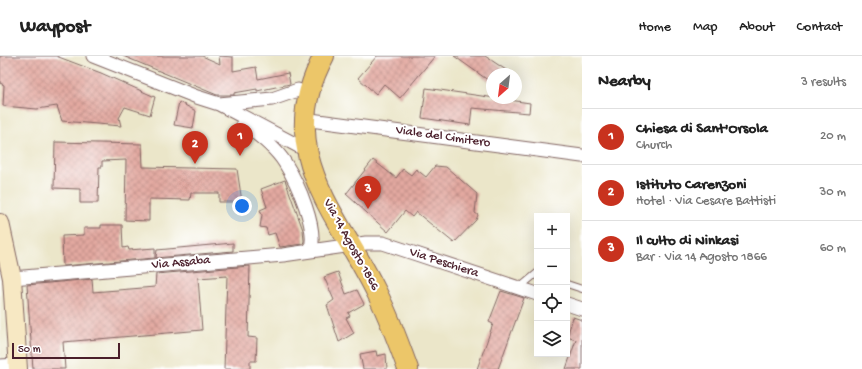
<!DOCTYPE html>
<meta charset="utf-8">
<style>
body{margin:0;font-family:"Gochi Hand",sans-serif;background:#f6f6f6;color:#222}
.controls{position:absolute;right:12px;bottom:12px;display:grid;overflow:hidden;border-radius:0px;box-shadow:0 4px 16px #0002}
.controls button{width:36px;height:36px;display:grid;place-items:center;padding:0;border:0;border-bottom:1px solid #e0e0e0;background:#fff;color:#222;font:20px sans-serif}
.compass{position:absolute;left:486px;top:12px;width:36px;height:36px;border-radius:50%;background:#fff;box-shadow:0 4px 16px #0002;rotate:208deg}
.scale{position:absolute;left:12px;bottom:10px;width:108px;box-sizing:border-box;padding-left:4px;border:2px solid #4a1f2b;border-top:0;font-size:11px;line-height:14px;white-space:nowrap;color:#4a1f2b;-webkit-text-stroke:3px #fff;paint-order:stroke}
.you{position:absolute;left:242px;top:150px;width:14px;height:14px;margin:-10px;border:3px solid #fff;border-radius:50%;background:#1a73e8;box-shadow:0 0 0 6px #1a73e833}
.badge{display:grid;place-items:center;width:26px;height:26px;border-radius:50%;background:#c8321e;color:#fff;font-size:13px;font-weight:700}
.pin{position:absolute;translate:-50% -33px;filter:drop-shadow(0 1px 2px #0008)}
.pin::after{content:'';position:absolute;top:21px;width:14px;height:12px;background:inherit;clip-path:polygon(0 0,100% 0,50% 100%)}
.list{margin:0;padding:0;list-style:none}
h2{display:flex;justify-content:space-between;align-items:center;height:52px;margin:0;padding:0 16px;font-size:17px}
h2 small{font-size:13px;font-weight:400;color:#767676}
.list li{display:grid;grid-template-columns:26px 1fr auto;gap:12px;align-items:center;box-sizing:border-box;height:56px;padding:0 16px;border-top:1px solid #e0e0e0}
.list b{display:block;font-size:15px;white-space:nowrap}
.list p{margin:0;font-size:13px;white-space:nowrap;color:#767676}
.list em{font-size:13px;font-style:normal;color:#767676}
.icon{flex:none;width:22px;height:22px;fill:none;stroke:currentColor;stroke-width:2;stroke-linecap:round;stroke-linejoin:round}
.map{position:relative;flex:none;width:582px;height:313px;overflow:hidden}
header{display:flex;align-items:center;gap:24px;box-sizing:border-box;height:56px;padding:0 20px;background:#fff;border-bottom:1px solid #e0e0e0}
header strong{font-size:19px}
nav{display:flex;gap:22px;margin-inline-start:auto;font-size:14px}
main{display:flex}
aside{flex:1;background:#fff}
.map>svg:first-child{display:block}
.building{fill:url(#building-cross-hatch)}
.lines{fill:none;stroke-linecap:round;stroke-linejoin:round}
.lane-casing{stroke:#826562;stroke-width:8}
.street-casing{stroke:#826562;stroke-width:15}
.secondary-casing{stroke:#826562;stroke-width:20}
.primary-casing{stroke:#826562;stroke-width:22}
.lane{stroke:#fff;stroke-width:6}
.street{stroke:#fff;stroke-width:13}
.secondary{stroke:#f7e8c3;stroke-width:18}
.primary{stroke:#ecc669;stroke-width:20}
.labels{text-anchor:middle;dominant-baseline:central;stroke-width:4;stroke-linejoin:round;paint-order:stroke}
.street-label{font-size:13px;fill:#4a1f2b;stroke:#fff}
</style>
<header>
<strong>Waypost</strong>
<nav><a>Home</a><a>Map</a><a>About</a><a>Contact</a></nav>
</header>
<main>
<div class="map">
<svg width="582" height="313" viewBox="0 0 582 313">
<defs>
<pattern id="building-cross-hatch" width="8" height="8" patternUnits="userSpaceOnUse"><rect width="8" height="8" fill="#e3a9a0"/><path d="M0 0l8 8M0 8l8-8" fill="none" stroke="#ba8983"/></pattern>
</defs>
<rect width="100%" height="100%" fill="#fff"/>
<filter id="ink" filterUnits="userSpaceOnUse"><feTurbulence type="fractalNoise" baseFrequency=".025" numOctaves="2"/><feDisplacementMap in="SourceGraphic" scale="8" xChannelSelector="R" yChannelSelector="G"/><feConvolveMatrix kernelMatrix="1 2 1 2 8 2 1 2 1" color-interpolation-filters="sRGB"/></filter>
<filter id="wash" filterUnits="userSpaceOnUse"><feTurbulence type="fractalNoise" baseFrequency=".012" numOctaves="4" result="noise"/><feDisplacementMap in="SourceGraphic" scale="16" xChannelSelector="R" yChannelSelector="G"/><feGaussianBlur stdDeviation="0.9" result="paint"/><feColorMatrix in="noise" values="0 0 0 0 0 0 0 0 0 0 0 0 0 0 0 0 0 1.4 0 .05"/><feComposite in="paint" operator="in"/></filter>
<g filter="url(#wash)">
<rect width="100%" height="100%" fill="#ebe6c9"/>
<g id="blocks">
<path class="building" d="M0,0H56L101,17L155,41L150,59L125,51L119,62L121,70L62,65L57,50L37,53L3,50L4,29L0,27Z
M123,0H202L220,8L219,0L233,1V15L256,11L258,23L288,17L290,28L257,35V33L234,37V39H217Z
M377,0H435L400,42L384,28L376,38L358,22Z
M454,0H485L512,18H492V27Z
M426,32L530,47L529,57L472,52L470,69L422,62Z
M179,46L196,55L193,72L174,69Z
M55,86L142,88L143,111L237,113L242,146H219V137H191L190,144L149,143V165L125,164L126,104L102,105V111H99L98,147H80V133L54,132Z
M373,104L396,122L403,113L411,119L416,113L426,121L435,110L446,111L477,138L475,157L478,159L476,164L454,187L416,156L412,161L405,155L388,176L346,138Z
M285,124L303,174L304,185L303,188L280,191L275,177L268,179L266,172L260,171L262,159L260,154L267,151L261,133Z
M101,169H122L123,192L128,191L129,194L155,192V202L63,210L62,180L84,179V172H101Z
M233,187V195L156,202L157,194Z
M250,210L248,281L257,282L256,305H250V313H224L227,220L198,222L202,274L63,286L65,313H33L27,229L92,223L93,236L155,231L156,218Z
M338,216L346,238L357,234L364,248L348,257L350,260L346,262L354,277L339,286L327,249L334,244L324,221Z
M501,235L524,242L498,313H477L493,268L489,266Z
M573,261L582,264V313H566L576,284L567,281Z
M376,295L377,300L386,298L387,313H363L360,298Z"/>
</g>
</g>
<g filter="url(#ink)">
<use href="#blocks" fill-opacity="0" stroke="#826562" stroke-width="1"/>
<g class="lines">
<defs>
<path id="lane" d="M567,228L582,233
M519,232L537,217"/>
<path id="street" d="M93,0L197,41L219,48L306,94
M219,48L272,43L298,34
M303,63L582,100
M243,67C258,79 275,91 285,107C297,126 319,174 310,195
M12,222L283,199L366,187H383L537,238
M567,248L582,253
M0,310L18,309"/>
<path id="secondary" d="M0,167L12,222L18,313"/>
<path id="primary" d="M324,0C272,96 337,155 377,237C389,261 399,288 408,313"/>
</defs>
<use href="#lane" class="lane-casing"/>
<use href="#street" class="street-casing"/>
<use href="#secondary" class="secondary-casing"/>
<use href="#primary" class="primary-casing"/>
<use href="#lane" class="lane"/>
<use href="#street" class="street"/>
<use href="#secondary" class="secondary"/>
<use href="#primary" class="primary"/>
</g>
</g>
<g class="labels">
<g class="street-label">
<text transform="translate(443 81) rotate(8)">Viale del Cimitero</text>
<text transform="translate(351 189) rotate(61)">Via 14 Agosto 1866</text>
<text transform="translate(181 207) rotate(-5)">Via Assaba</text>
<text transform="translate(444 207) rotate(18)">Via Peschiera</text>
</g>
</g>
</svg>
<div class="controls">
<button>+</button>
<button>−</button>
<button><svg class="icon" aria-label="locate" viewBox="0 0 24 24"><circle cx="12" cy="12" r="6"/><path d="M12 2v4M12 18v4M2 12h4M18 12h4"/></svg></button>
<button><svg class="icon" aria-label="layers" viewBox="0 0 24 24"><path d="M12 4l9 5-9 5-9-5zM3 14l9 5 9-5"/></svg></button>
</div>
<svg class="compass" viewBox="-18 -18 36 36"><path d="M0-13l5 13h-10z" fill="#e53935"/><path d="M0 13l5-13h-10z" fill="#767676"/></svg>
<div class="scale">50 m</div>
<div class="you"></div>
<div class="pin badge" style="left:240px;top:100px">1</div>
<div class="pin badge" style="left:195px;top:108px">2</div>
<div class="pin badge" style="left:368px;top:153px">3</div>
</div>
<aside>
<h2>Nearby<small>3 results</small></h2>
<ul class="list">
<li><span class="badge">1</span><div><b>Chiesa di Sant'Orsola</b><p>Church</p></div><em>20 m</em></li>
<li><span class="badge">2</span><div><b>Istituto Carenzoni</b><p>Hotel · Via Cesare Battisti</p></div><em>30 m</em></li>
<li><span class="badge">3</span><div><b>Il culto di Ninkasi</b><p>Bar · Via 14 Agosto 1866</p></div><em>60 m</em></li>
</ul>
</aside>
</main>
